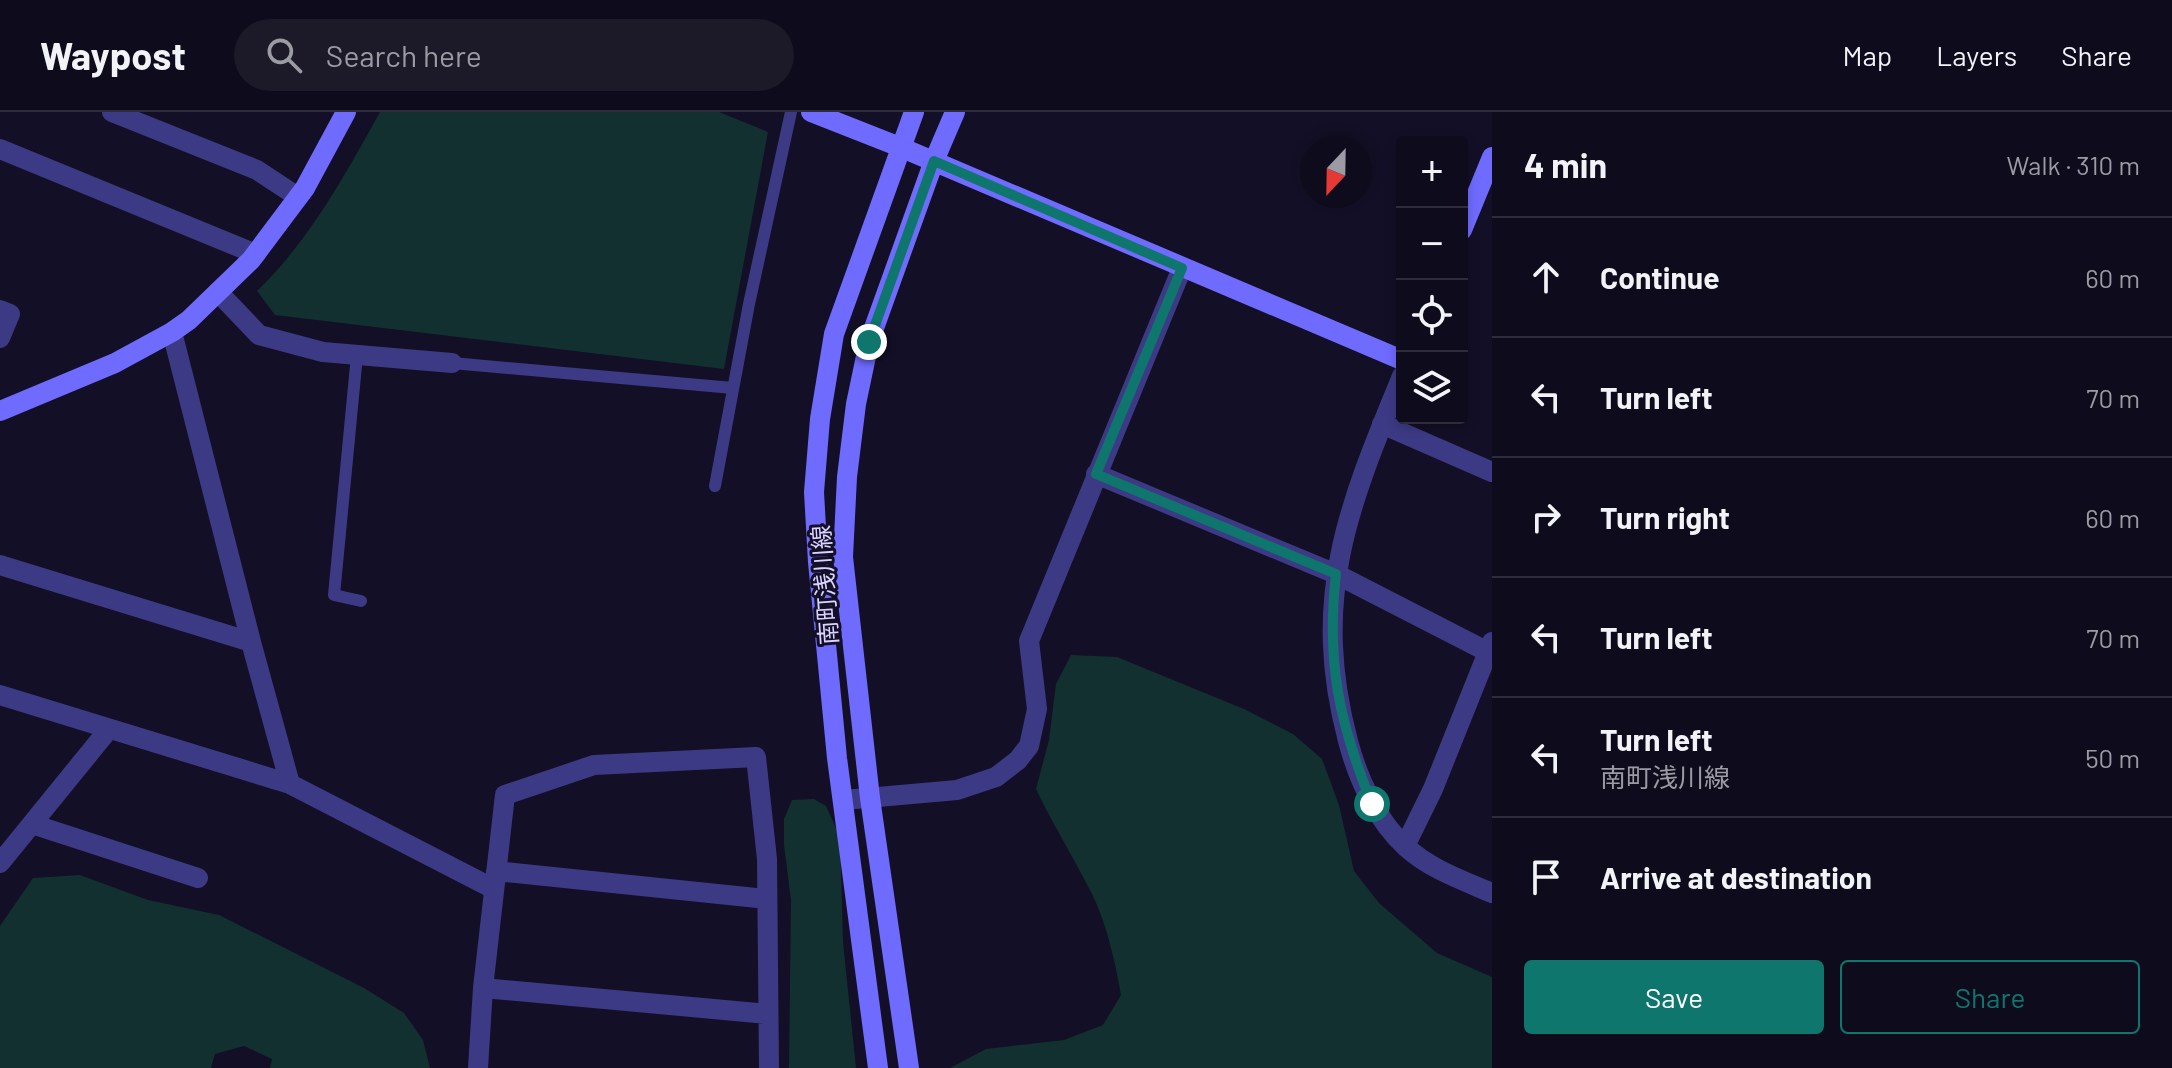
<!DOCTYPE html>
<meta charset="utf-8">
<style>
body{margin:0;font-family:Barlow,"Noto Sans JP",sans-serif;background:#1c1929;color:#f1f3f6}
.controls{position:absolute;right:24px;top:24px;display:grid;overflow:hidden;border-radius:8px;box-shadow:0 4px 12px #0003}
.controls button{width:72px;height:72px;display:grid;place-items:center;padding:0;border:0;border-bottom:2px solid #2e2b3b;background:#0e0b1c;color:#f1f3f6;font:40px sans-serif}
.compass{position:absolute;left:1300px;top:24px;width:72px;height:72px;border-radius:50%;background:#0e0b1c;box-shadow:0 4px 12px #0003;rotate:202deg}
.stop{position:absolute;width:24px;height:24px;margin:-18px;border:6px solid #0f766e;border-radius:50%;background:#fff}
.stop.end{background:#0f766e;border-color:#fff;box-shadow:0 2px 8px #0008}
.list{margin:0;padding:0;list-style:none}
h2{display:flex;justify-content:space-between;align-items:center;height:104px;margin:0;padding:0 32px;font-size:34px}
h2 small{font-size:26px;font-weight:400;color:#9b9ba3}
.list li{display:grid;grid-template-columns:52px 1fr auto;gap:24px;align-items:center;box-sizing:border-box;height:120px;padding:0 32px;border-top:2px solid #2e2b3b}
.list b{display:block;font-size:30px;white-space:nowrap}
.list p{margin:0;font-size:26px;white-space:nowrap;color:#9b9ba3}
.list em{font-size:26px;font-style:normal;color:#9b9ba3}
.actions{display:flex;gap:16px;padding:24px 32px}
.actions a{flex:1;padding:18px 0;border:2px solid #0f766e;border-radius:8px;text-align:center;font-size:28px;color:#0f766e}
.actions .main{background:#0f766e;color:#fff}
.icon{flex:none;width:44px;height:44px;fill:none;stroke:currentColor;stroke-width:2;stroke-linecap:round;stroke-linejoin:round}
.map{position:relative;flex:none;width:1492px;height:956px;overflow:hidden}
header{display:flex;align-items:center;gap:48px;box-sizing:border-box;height:112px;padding:0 40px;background:#0e0b1c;border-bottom:2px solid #2e2b3b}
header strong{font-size:38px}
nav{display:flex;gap:44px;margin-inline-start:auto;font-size:28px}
.search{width:560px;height:72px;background:#1c1929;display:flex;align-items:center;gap:20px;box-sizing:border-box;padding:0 28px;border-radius:44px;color:#9b9ba3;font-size:30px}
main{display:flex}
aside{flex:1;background:#0e0b1c}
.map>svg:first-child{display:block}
.green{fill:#12302f}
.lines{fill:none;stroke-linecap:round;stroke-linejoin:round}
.lane{stroke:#3d3a85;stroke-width:12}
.street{stroke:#3d3a85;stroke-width:20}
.secondary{stroke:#6f6bff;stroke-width:20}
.route{stroke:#0f766e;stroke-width:10}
.labels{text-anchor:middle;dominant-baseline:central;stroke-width:6;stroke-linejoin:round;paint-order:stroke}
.street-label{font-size:24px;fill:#d9d4ff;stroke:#130f26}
</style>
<header>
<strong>Waypost</strong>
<div class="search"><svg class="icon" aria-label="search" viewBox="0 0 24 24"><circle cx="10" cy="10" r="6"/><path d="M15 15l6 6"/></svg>Search here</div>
<nav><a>Map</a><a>Layers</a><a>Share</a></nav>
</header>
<main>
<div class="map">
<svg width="1492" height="956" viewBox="0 0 1492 956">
<rect width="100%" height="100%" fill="#130f26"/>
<path class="green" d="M380,0H719L768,20L724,257L275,203L257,179C309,129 345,63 380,0Z
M1071,543L1117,545L1244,597L1293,622L1322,647L1339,693L1354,759L1379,791L1437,841L1492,865V956H950L986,937L1064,928L1103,913L1121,883C1115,849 1107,813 1092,782C1074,746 1053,713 1036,677L1049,628L1056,572Z
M814,687L826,694L840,725L843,830L856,956H789L791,788L784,733V707L792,688Z
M80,763L148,788L219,803L364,876L404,901L423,928L430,956H270L272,947L244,934L215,942L211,956H0V814L33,766Z"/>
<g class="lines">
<path class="lane" d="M357,243L334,483L361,489
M452,251L733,276
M715,374L749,192L791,0"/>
<path class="street" d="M112,0L257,58L298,85
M0,37L256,142
M218,180L259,223L323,240L452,251
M0,198L10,202L0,226
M172,220L251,530L290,672L494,777
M1402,264C1348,395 1310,486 1348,629C1358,667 1377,709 1406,735C1430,757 1462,768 1492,781
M1382,312L1492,360
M1096,362L1336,462L1492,542
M0,453L251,530
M0,583L290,672
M844,688L957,678L996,665L1018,648L1029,634L1037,597L1029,529L1182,156
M32,712L198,766
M1405,734L1433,677L1492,530
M0,751L109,617
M496,759L767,787
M483,876L768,902
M478,956L483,876L505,683L594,653L756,645L767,747L769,956"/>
<path class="secondary" d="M811,0L900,35L1402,248
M1462,118L1492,45
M0,299L115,251L172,220L189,208L251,148L305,76L346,0
M878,956L837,646L818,450L814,380L820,307L834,222L914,0
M909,956L870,686L843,445L847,365L856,292L869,230L934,49L955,0"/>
</g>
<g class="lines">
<path class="route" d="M869,230L934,49L1182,156L1096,362L1336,462C1326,549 1339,611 1372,692"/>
</g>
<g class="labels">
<g class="street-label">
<text transform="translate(824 473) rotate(-94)">南町浅川線</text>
</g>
</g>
</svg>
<div class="controls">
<button>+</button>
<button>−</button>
<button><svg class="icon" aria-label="locate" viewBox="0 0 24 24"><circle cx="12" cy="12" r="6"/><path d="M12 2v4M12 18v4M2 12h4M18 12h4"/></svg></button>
<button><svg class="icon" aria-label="layers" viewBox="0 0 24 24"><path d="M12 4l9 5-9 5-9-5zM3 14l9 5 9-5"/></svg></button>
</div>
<svg class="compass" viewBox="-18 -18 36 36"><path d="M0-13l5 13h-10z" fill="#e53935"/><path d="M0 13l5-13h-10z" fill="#9b9ba3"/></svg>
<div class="stop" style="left:1372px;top:692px"></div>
<div class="stop end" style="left:869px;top:230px"></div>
</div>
<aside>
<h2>4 min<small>Walk · 310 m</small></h2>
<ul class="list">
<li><svg class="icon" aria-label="ahead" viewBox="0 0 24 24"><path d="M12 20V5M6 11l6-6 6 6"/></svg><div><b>Continue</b></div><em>60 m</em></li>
<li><svg class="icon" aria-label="left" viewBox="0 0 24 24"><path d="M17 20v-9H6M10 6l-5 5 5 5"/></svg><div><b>Turn left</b></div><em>70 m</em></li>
<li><svg class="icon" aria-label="right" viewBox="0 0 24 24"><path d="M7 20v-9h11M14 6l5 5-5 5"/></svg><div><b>Turn right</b></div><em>60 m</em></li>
<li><svg class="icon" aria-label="left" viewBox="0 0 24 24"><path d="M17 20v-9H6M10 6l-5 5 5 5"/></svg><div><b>Turn left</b></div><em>70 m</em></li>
<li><svg class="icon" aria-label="left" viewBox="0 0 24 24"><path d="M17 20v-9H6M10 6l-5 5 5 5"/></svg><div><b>Turn left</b><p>南町浅川線</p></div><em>50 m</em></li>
<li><svg class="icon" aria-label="arrive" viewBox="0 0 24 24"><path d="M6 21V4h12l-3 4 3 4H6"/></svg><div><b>Arrive at destination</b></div></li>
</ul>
<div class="actions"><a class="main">Save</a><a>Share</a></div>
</aside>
</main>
